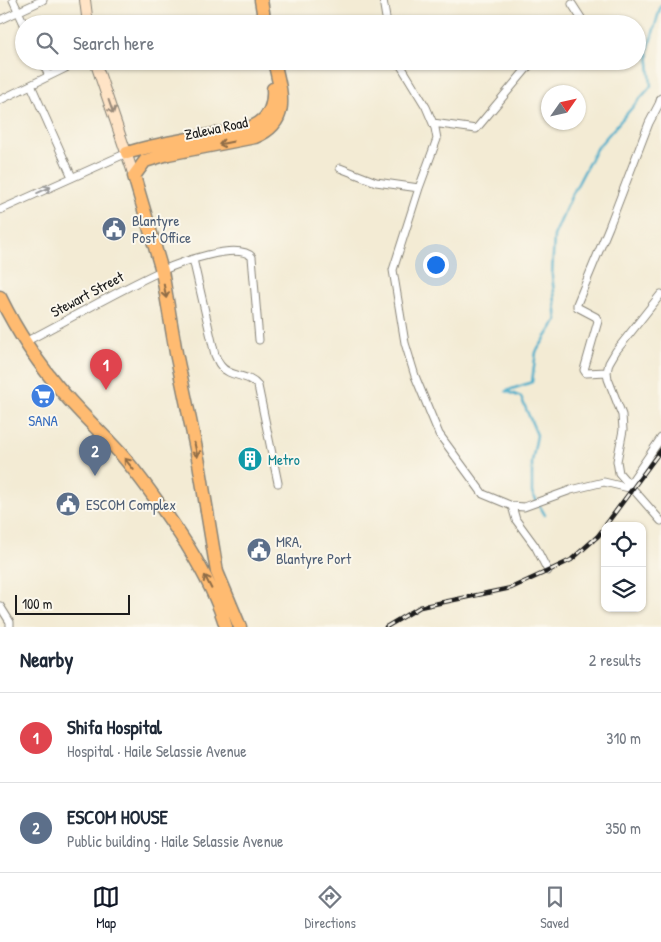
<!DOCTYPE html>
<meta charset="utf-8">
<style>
body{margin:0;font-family:"Patrick Hand",sans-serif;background:#f2f2f3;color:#1f2937}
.controls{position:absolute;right:15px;bottom:15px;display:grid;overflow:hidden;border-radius:10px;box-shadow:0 1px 4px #0004}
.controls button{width:45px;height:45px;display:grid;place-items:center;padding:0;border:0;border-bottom:1px solid #e0e1e3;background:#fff;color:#1f2937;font:25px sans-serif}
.compass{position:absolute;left:541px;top:85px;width:45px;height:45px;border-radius:50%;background:#fff;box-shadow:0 1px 4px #0004;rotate:56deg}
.scale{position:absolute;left:15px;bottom:12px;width:115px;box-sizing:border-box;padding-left:5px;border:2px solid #1c1c1c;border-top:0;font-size:14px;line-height:18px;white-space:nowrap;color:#1c1c1c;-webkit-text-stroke:4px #fbf7ec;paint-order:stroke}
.you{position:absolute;left:435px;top:264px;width:18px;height:18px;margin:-12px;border:4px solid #fff;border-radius:50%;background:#1a73e8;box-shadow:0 0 0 8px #1a73e833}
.badge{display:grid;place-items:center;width:32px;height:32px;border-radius:50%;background:#111827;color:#fff;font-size:16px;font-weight:700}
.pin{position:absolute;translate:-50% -41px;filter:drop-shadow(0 1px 2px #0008)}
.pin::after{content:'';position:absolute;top:26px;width:18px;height:15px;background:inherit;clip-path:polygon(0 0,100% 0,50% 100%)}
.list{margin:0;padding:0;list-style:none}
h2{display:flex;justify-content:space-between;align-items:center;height:65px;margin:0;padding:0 20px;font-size:21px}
h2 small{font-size:16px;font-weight:400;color:#747a83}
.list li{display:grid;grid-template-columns:32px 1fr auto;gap:15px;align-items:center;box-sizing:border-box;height:90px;padding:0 20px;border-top:1px solid #e0e1e3}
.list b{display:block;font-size:19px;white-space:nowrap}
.list p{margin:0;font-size:16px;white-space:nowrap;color:#747a83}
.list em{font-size:16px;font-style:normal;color:#747a83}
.icon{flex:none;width:28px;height:28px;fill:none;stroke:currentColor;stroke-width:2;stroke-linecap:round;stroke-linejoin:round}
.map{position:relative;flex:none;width:661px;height:627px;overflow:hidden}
.search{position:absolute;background:#fff;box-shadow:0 1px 4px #0004;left:15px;right:15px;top:15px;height:55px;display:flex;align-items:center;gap:12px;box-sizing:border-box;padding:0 18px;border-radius:28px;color:#747a83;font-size:19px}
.sheet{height:245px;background:#fff}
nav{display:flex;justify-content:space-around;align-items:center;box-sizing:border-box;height:70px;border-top:1px solid #e0e1e3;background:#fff;font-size:14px;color:#747a83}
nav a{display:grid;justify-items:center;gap:2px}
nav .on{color:#111827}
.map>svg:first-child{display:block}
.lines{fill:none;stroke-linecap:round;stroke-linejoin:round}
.stream{stroke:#4badca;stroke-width:2.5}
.street-casing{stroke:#888478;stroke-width:9}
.secondary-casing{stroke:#888478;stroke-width:12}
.highway-casing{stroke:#888478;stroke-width:15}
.street{stroke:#fff;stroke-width:7}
.secondary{stroke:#ffe4c6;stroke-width:10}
.highway{stroke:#ffbb71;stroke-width:12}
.rail-casing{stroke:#1c1c1c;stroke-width:4.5}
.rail{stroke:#fbf7ec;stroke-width:2.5;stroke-dasharray:8;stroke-linecap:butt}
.oneway{stroke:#998a7a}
.oneway2{stroke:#8e6c46}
.oneway3{stroke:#999}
.labels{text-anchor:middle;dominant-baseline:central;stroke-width:4;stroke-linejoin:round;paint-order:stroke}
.street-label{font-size:15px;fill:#1c1c1c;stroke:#fbf7ec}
.service-label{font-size:15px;fill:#4e5e75;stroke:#fbf7ec;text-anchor:start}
.shop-label{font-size:15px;fill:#366cbe;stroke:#fbf7ec}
.culture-label{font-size:15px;fill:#0d838f;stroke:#fbf7ec;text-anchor:start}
</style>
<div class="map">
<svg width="661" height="627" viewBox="0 0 661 627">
<rect width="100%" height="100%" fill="#fbf7ec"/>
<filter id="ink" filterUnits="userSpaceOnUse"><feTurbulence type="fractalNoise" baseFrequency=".02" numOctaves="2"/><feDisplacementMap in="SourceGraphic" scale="10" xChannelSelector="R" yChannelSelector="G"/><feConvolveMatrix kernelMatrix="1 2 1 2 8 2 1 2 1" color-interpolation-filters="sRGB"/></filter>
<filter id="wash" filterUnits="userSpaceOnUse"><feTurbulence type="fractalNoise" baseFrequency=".0096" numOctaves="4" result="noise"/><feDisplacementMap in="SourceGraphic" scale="20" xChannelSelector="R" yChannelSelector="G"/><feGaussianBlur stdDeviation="1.12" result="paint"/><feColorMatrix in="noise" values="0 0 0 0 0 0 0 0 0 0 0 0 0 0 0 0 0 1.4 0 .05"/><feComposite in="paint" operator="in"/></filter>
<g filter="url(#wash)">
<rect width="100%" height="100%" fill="#f3ebd4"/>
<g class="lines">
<path class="stream" d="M545,515L532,493V462L537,435L521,397L506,391L532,382L536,352L557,320L552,275L554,236L571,197L596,149L651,86L648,50L661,5"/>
</g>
</g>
<g filter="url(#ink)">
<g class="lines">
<defs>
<path id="street" d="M13,0L24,24
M383,0L387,24
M572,4L583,21L580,24
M0,20L43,0
M42,61L49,76
M398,61L426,107L435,128L437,139L419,188
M31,85L72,177
M0,100L80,61
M433,123L476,129L533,61
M340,168L376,182L419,188L393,270L405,343L415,376L439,434L483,494L512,506L524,507L571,490L604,482L633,489
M0,210L127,153
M193,259L215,355C217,359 218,363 221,366C230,378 248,373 258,386L278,483
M661,294L616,351L609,363L607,372L608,379L622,415L623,430L617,461L619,473L661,521
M25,342C70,319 115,292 161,271C179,263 238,241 252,257L259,340
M607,372L586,373L584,370L598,321L596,317L577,307V304L609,227L649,123L659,104L661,98
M629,485L661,438
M512,506L516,520L535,546L548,571
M0,606L10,622V627"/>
<path id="secondary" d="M85,0L88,24
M95,61L134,176"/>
<path id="highway" d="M261,0L265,24
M127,153C155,144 185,140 214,134C228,132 247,131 259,123C271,115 274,103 273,89
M0,297C17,332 39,365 65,395C82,415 102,433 120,453C145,482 166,513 187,545C203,571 218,598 226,627
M240,627L217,572L199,463L176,353L162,271L134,176L145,161L168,154L255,137C292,122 281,92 274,61"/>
</defs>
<use href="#street" class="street-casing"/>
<use href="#secondary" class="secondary-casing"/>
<use href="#highway" class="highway-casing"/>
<use href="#street" class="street"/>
<use href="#secondary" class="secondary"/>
<use href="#highway" class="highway"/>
<defs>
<path id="rail" d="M605,526L661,450
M386,627L420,607L511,588L548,571L571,560L598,536L605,527"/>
</defs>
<use href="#rail" class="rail-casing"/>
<use href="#rail" class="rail"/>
</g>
<defs><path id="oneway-shaft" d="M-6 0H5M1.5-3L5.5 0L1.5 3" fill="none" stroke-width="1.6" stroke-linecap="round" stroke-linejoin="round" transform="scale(1.25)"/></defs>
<use class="oneway" href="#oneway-shaft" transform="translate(111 107) rotate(71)"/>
<g class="oneway2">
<use href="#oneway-shaft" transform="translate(226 143) rotate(169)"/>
<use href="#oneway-shaft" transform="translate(165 291) rotate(80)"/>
<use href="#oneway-shaft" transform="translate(196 450) rotate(78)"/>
<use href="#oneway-shaft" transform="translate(129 464) rotate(-129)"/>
<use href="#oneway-shaft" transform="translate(208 582) rotate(-117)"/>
</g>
<use class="oneway3" href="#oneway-shaft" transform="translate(44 190) rotate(-24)"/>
</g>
<defs>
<symbol id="civic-disc" viewBox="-11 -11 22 22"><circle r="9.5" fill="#5c6f8a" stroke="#fbf7ec"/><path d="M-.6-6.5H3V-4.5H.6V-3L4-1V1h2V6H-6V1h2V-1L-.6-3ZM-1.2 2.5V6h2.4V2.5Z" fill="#fff"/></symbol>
<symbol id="supermarket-disc" viewBox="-11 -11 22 22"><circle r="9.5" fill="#3f7fe0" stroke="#fbf7ec"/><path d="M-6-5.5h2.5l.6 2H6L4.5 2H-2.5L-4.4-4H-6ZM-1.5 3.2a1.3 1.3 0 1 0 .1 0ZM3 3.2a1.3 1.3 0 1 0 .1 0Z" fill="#fff"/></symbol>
<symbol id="building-disc" viewBox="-11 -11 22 22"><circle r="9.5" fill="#0f9aa8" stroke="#fbf7ec"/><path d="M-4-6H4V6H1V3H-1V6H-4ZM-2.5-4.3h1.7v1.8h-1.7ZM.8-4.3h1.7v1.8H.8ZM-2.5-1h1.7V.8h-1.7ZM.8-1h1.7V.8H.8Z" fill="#fff"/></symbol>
</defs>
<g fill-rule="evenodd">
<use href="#civic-disc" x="100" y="215" width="28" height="28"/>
<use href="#supermarket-disc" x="29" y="382" width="28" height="28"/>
<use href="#building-disc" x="236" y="445" width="28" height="28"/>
<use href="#civic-disc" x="54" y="490" width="28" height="28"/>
<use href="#civic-disc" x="245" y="536" width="28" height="28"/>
</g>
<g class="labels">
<g class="street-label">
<text transform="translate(216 128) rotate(-12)">Zalewa Road</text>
<text transform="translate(87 294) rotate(-28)">Stewart Street</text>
</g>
<g class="service-label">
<text x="132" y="220">Blantyre<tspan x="132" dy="17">Post Office</tspan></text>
<text x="86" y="504">ESCOM Complex</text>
<text x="276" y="541">MRA,<tspan x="276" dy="17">Blantyre Port</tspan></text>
</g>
<g class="shop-label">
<text x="43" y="420">SANA</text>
</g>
<g class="culture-label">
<text x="268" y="459">Metro</text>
</g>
</g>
</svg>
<div class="controls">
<button><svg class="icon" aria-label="locate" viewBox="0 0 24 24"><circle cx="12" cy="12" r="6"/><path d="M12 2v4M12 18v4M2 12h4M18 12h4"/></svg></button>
<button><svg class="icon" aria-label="layers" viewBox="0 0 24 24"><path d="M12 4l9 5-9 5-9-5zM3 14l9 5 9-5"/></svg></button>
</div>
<svg class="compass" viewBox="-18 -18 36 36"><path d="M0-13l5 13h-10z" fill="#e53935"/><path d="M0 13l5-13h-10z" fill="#747a83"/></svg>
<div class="scale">100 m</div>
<div class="you"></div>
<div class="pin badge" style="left:106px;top:390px;background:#e0444e">1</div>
<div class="pin badge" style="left:95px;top:476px;background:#5c6f8a">2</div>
<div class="search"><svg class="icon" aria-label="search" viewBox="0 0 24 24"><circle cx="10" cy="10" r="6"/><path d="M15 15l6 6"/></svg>Search here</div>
</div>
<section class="sheet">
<h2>Nearby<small>2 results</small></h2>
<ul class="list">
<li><span class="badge" style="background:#e0444e">1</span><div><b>Shifa Hospital</b><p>Hospital · Haile Selassie Avenue</p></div><em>310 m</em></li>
<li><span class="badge" style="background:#5c6f8a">2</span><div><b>ESCOM HOUSE</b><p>Public building · Haile Selassie Avenue</p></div><em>350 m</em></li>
</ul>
</section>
<nav>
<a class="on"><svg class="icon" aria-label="map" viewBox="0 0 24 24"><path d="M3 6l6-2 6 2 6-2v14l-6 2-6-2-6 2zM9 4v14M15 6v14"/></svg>Map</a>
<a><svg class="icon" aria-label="directions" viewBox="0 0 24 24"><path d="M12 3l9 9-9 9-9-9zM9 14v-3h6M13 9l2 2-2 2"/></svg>Directions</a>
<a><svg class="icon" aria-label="saved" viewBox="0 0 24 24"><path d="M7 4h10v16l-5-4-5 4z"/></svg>Saved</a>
</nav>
